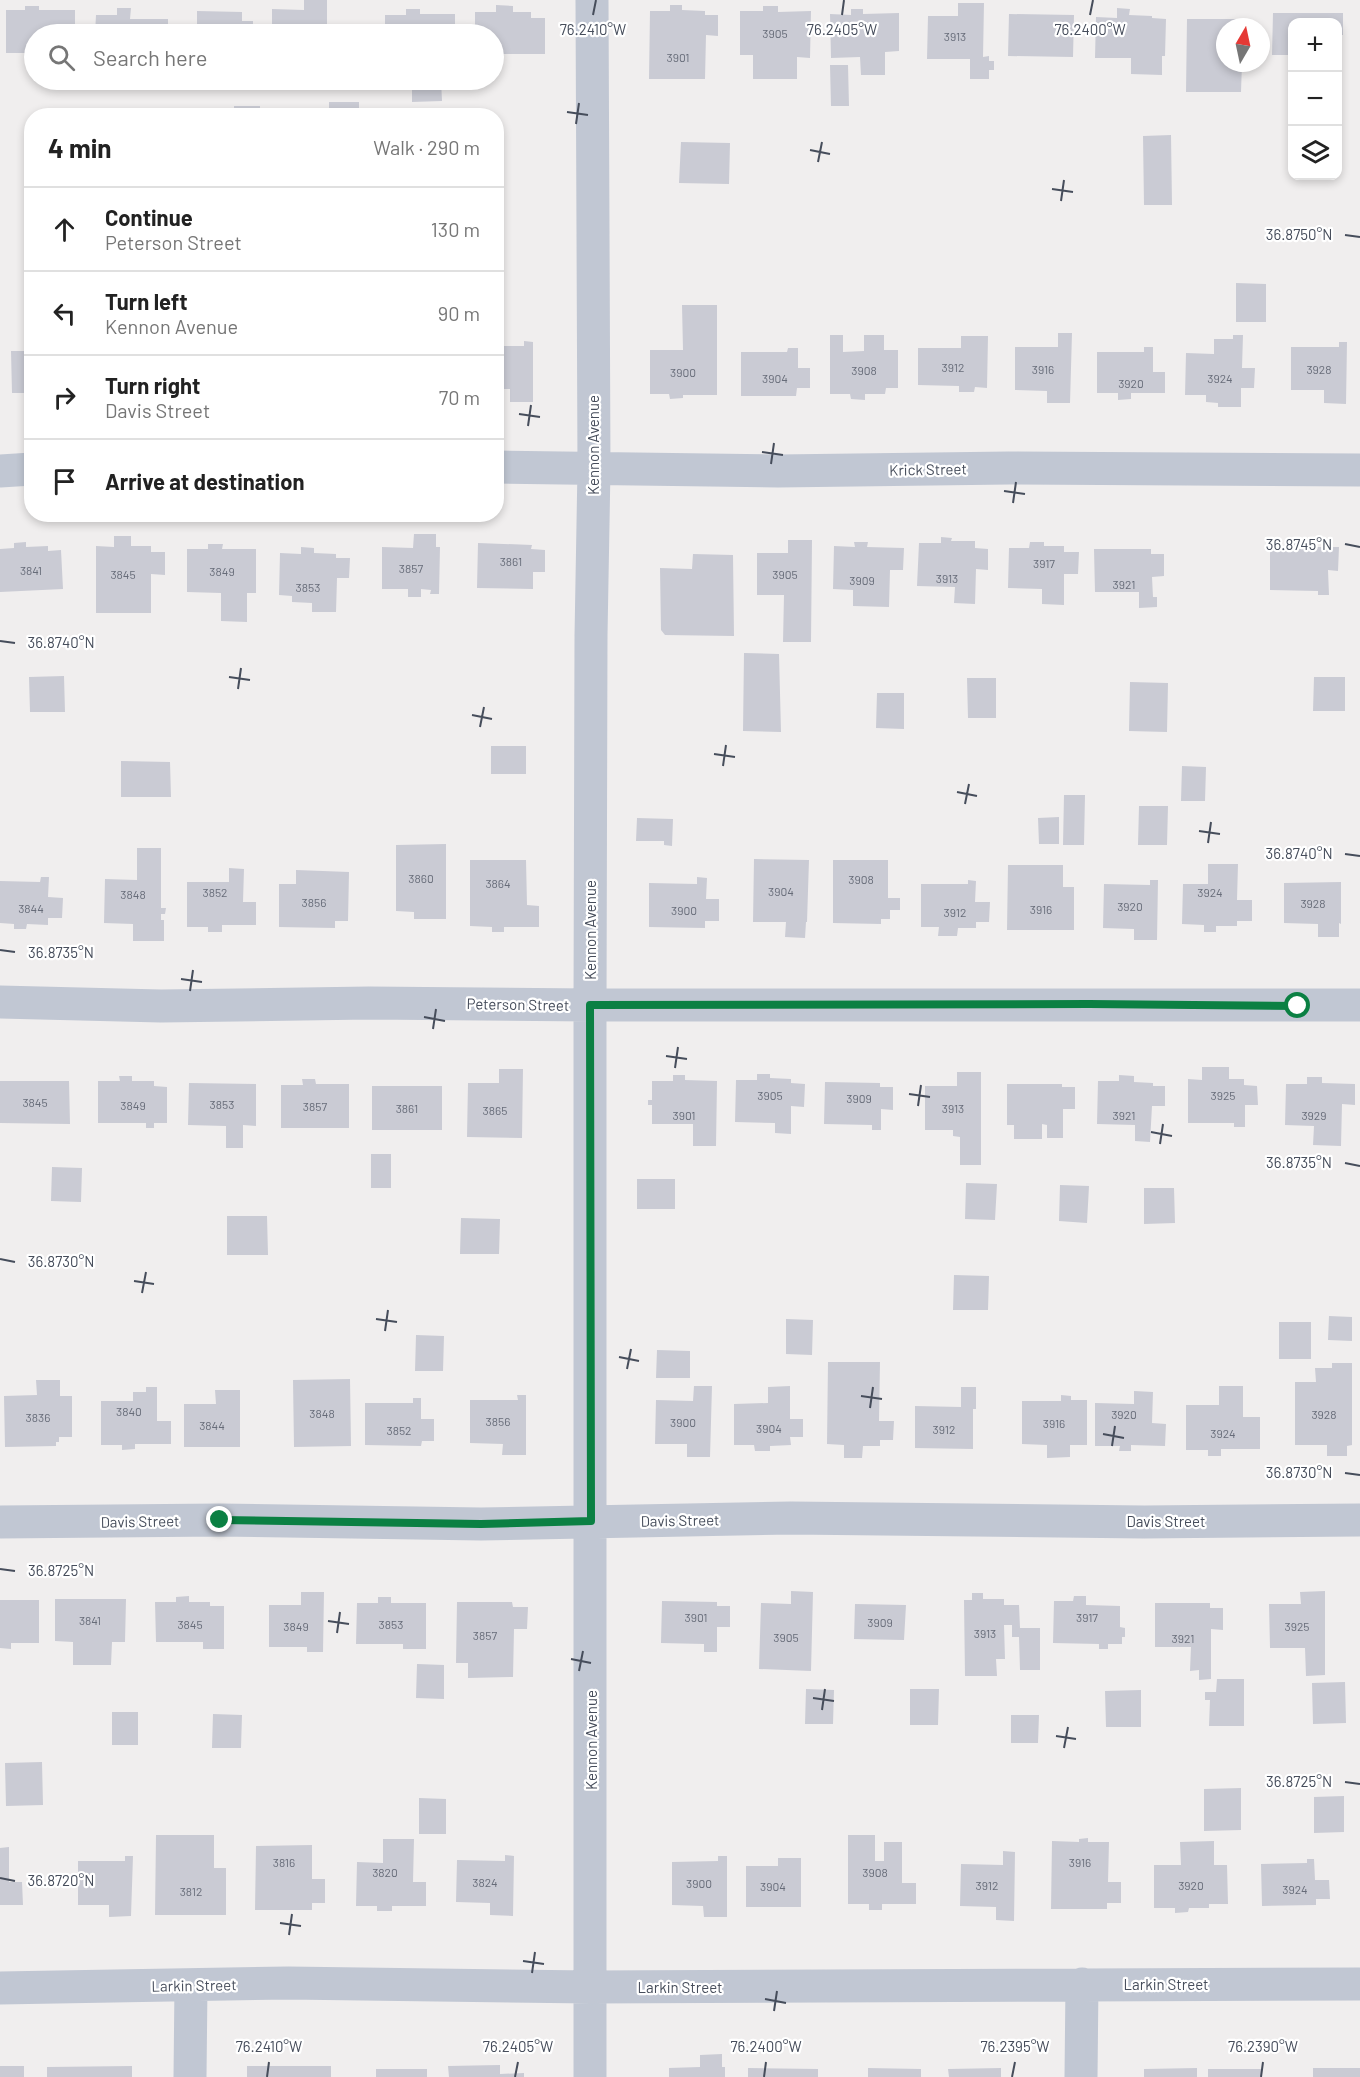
<!DOCTYPE html>
<meta charset="utf-8">
<style>
body{margin:0;font-family:Barlow,sans-serif;background:#f6f6f6;color:#222}
.controls{position:absolute;right:18px;top:18px;display:grid;overflow:hidden;border-radius:12px;box-shadow:0 3px 9px #0003}
.controls button{width:54px;height:54px;display:grid;place-items:center;padding:0;border:0;border-bottom:2px solid #e0e0e0;background:#fff;color:#222;font:30px sans-serif}
.compass{position:absolute;left:1216px;top:18px;width:54px;height:54px;border-radius:50%;background:#fff;box-shadow:0 3px 9px #0003;rotate:9deg}
.stop{position:absolute;width:18px;height:18px;margin:-14px;border:4px solid #0b8043;border-radius:50%;background:#fff}
.stop.end{background:#0b8043;border-color:#fff;box-shadow:0 2px 6px #0008}
.list{margin:0;padding:0;list-style:none}
h2{display:flex;justify-content:space-between;align-items:center;height:78px;margin:0;padding:0 24px;font-size:26px}
h2 small{font-size:20px;font-weight:400;color:#767676}
.list li{display:grid;grid-template-columns:39px 1fr auto;gap:18px;align-items:center;box-sizing:border-box;height:84px;padding:0 24px;border-top:2px solid #e0e0e0}
.list b{display:block;font-size:22px;white-space:nowrap}
.list p{margin:0;font-size:20px;white-space:nowrap;color:#767676}
.list em{font-size:20px;font-style:normal;color:#767676}
.icon{flex:none;width:33px;height:33px;fill:none;stroke:currentColor;stroke-width:2;stroke-linecap:round;stroke-linejoin:round}
.map{position:relative;flex:none;width:1360px;height:2077px;overflow:hidden}
.search{position:absolute;background:#fff;box-shadow:0 3px 9px #0003;left:24px;top:24px;width:480px;height:66px;display:flex;align-items:center;gap:15px;box-sizing:border-box;padding:0 21px;border-radius:33px;color:#767676;font-size:22px}
.panel{position:absolute;background:#fff;box-shadow:0 3px 9px #0003;left:24px;top:108px;width:480px;height:414px;border-radius:24px}
.map>svg:first-child{display:block}
.building{fill:#cacbd4}
.lines{fill:none;stroke-linecap:round;stroke-linejoin:round}
.minor{stroke:#c1c7d3;stroke-width:33}
.route{stroke:#0b8043;stroke-width:8}
.ticks{fill:none;stroke:#464d5b;stroke-width:2}
.labels{text-anchor:middle;dominant-baseline:central;stroke-width:4.5;stroke-linejoin:round;paint-order:stroke}
.number-label{font-size:12px;fill:#676c79}
.street-label{font-size:15px;fill:#464d5b;stroke:#fff}
.ticks-label{font-size:15px;text-anchor:middle;fill:#464d5b;stroke:#fff;stroke-width:4.5;stroke-linejoin:round;paint-order:stroke}
</style>
<div class="map">
<svg width="1360" height="2077" viewBox="0 0 1360 2077">
<rect width="100%" height="100%" fill="#f0eeee"/>
<path class="building" d="M304,0H327V34H272V9L304,10Z
M958,3H984L983,57L989,56V61H994V70H989V79H970V59H927L928,16H958Z
M496,5L513,6V12H531V18H545V54H494V34H475V12H496Z
M670,5H682V10L705,11V15H718V36L706,35L705,79H649L650,11H670Z
M25,6H39V10H75V34H34V53H6V10H25Z
M763,6H778V12L811,11L810,58L797,57V79H753V55H740V11H763Z
M117,8H131L130,19H168V34H95L96,15H117Z
M1117,8L1130,9L1129,15L1152,16V18L1166,19L1165,56H1162V75L1131,74V58H1095L1096,17L1117,18Z
M406,9H420V14H455V34H385V15H406Z
M851,9H863V14L899,13V51L885,52V75H861L860,57L831,58L830,14L851,15Z
M197,11L242,12V21H253V34H197Z
M1273,13H1343V35H1338V22H1292V55H1272Z
M1009,14L1074,15L1073,57L1008,56Z
M1187,19H1241V27H1225V63H1242L1241,92H1186Z
M830,65H848L849,106H831Z
M103,80H155L154,87L102,86Z
M412,80H441L442,101L412,102Z
M329,102H359V116H329Z
M234,106H260V116H234Z
M1171,135L1172,205H1144L1143,136Z
M681,142L730,143L729,184L679,183Z
M496,272H501V303H496Z
M1236,283L1266,284V322H1236Z
M682,305H717V395H683V398L670,399L669,394H650V350H683Z
M1058,333H1072L1070,403H1047V391L1015,390V347H1058Z
M830,335H843V352L864,351V335H884V350H898V388H886L885,394H865V400L851,399L850,394H830Z
M1233,335H1243L1242,368H1255L1254,388H1241V407H1218V403L1206,402V395H1185L1186,353L1214,354V339H1233Z
M961,336H988L987,388L975,387L974,392H959V386L918,385V348H961Z
M524,341L533,342V402H510V389H496V346H524Z
M1339,342H1347L1346,404L1324,403V390H1291V347H1339Z
M1144,347H1153V372H1165V393H1131V399L1118,400V393H1097V352H1144Z
M788,348H798V368H810V388H797L796,396H741V352H787Z
M11,351H32V393H12Z
M414,534H436V547H440L439,594H430L431,590L421,589V597H408V589H382V547L413,548Z
M114,536H131V546H151V552H165V575L151,574V613H96V546L114,547Z
M941,537L952,538L951,541H975V548L988,549V570L976,569L975,604L954,603L955,587L917,586L919,543H941Z
M788,540H812L811,642H783L784,595H757V553H788Z
M1290,541L1305,542L1304,547H1339L1338,571L1328,570L1329,595H1318V591L1270,590V547H1290Z
M26,542V547L48,546V551L61,550L63,589L0,592V549L14,548V543Z
M854,542H868L867,547L904,548L903,570H890L889,607L853,606V590L833,589L834,546L855,547Z
M1030,542H1044V546H1064V552H1079L1078,574H1064V605L1042,604V589L1008,588L1009,548H1029Z
M478,543L532,545L531,549L545,550V572H533V589L477,588Z
M208,544H223L222,549H256V593H247V622L221,621V593L187,592V549H208Z
M301,547L314,548V553L336,554V558H350L349,578H337L336,612H312V603L292,602V596L279,595L280,553L301,554Z
M1094,549H1151V554H1164V576L1152,577L1153,597H1157V607L1139,608V592H1095Z
M693,554L733,555L734,636L665,635L661,630L660,568L692,569Z
M744,653L779,654L781,732L743,731Z
M64,676L65,712H30L29,677Z
M1314,677H1345V711H1313Z
M967,678H996V718H968Z
M1130,682L1168,683L1167,732L1129,731Z
M877,693H904V729L876,728Z
M491,746H526V774H491Z
M121,761L170,762L171,797H121Z
M1182,766L1206,767L1205,801H1181Z
M1064,795H1085L1084,845H1063Z
M1139,806H1168L1167,845H1138Z
M1059,817V844H1039L1038,818Z
M637,818L673,819L672,846L664,845V841H636Z
M446,844V919H414V912L396,911V845Z
M137,848H161V908H166L165,914H161V920H164V941H133V924L104,923L105,879L137,880Z
M754,859L809,860L807,922H806L805,938L785,937L786,922H753Z
M470,860H526L527,905L539,906V927H504V932H492V927L470,926Z
M833,860H888V898H900V910H890V919H881V924L833,923Z
M1208,864H1238L1237,900H1252V921H1237V926H1216V932H1204V925L1182,924L1183,884H1208Z
M1008,865H1063V887H1074V930H1007Z
M229,868L244,869L243,902H256V925H222V932H208V927H187V882H229Z
M296,870L349,872L348,921H335V928L279,927V884H296Z
M41,877H49L48,897L63,898L62,918H48V925L27,924L26,929H14V924L0,923V881L40,882Z
M697,877L707,878L706,899H719V921H705V928L649,927V883L697,884Z
M968,880L976,881L975,902H990L989,922H976V928H958L957,936H938L939,927H921V884H968Z
M1150,880H1158L1157,940H1134V929L1103,928L1104,884L1150,885Z
M1341,882V924L1339,923V937H1318V924L1284,923V883Z
M1202,1067H1229V1079H1244V1085L1257,1086L1258,1105H1245V1127H1234V1123H1188V1079L1202,1080Z
M499,1069H523L522,1138L467,1137L468,1083H499Z
M957,1072H981V1165H960V1137L953,1136V1130H925V1086H957Z
M757,1074H770V1078L791,1079V1083L805,1084L804,1107L791,1106V1134L775,1133V1123L735,1122L736,1080H757Z
M673,1075H685V1080L717,1081L716,1146H693V1124H652V1105H648V1100H652V1081H673Z
M1119,1075L1134,1076V1082L1153,1083V1086H1165V1106H1152L1150,1142L1135,1141V1125L1097,1124L1098,1081H1119Z
M119,1076H132V1081H154V1086L167,1087V1123H154V1128H146V1123H98V1081H120Z
M1307,1077H1322V1083L1355,1084V1105L1342,1104L1341,1146L1313,1145L1314,1126L1285,1125L1286,1084H1307Z
M302,1079H315L316,1084H349V1128H281V1085H303Z
M0,1081H69L70,1124L0,1123Z
M825,1082L880,1083V1087H893V1110L881,1109V1130H872V1125L824,1124Z
M189,1083L256,1084V1126L243,1125V1148H226V1126L188,1125Z
M1007,1084H1062V1087H1075V1109H1063V1138H1047V1125L1042,1124V1139H1014V1125H1007Z
M372,1086H442V1130H372Z
M371,1154H391V1188H371Z
M52,1167L82,1168L81,1202L51,1201Z
M637,1179H675V1209H637Z
M966,1183L997,1184L995,1220L965,1219Z
M1060,1185L1089,1186L1087,1223L1059,1221Z
M1144,1188H1174L1175,1223L1144,1224Z
M227,1216H267L268,1255H227Z
M461,1218L500,1219L499,1254H460Z
M954,1275L989,1276L988,1310H953Z
M1329,1316L1352,1317V1341L1328,1340Z
M786,1319L813,1320L812,1355L786,1354Z
M1279,1322H1311V1359H1279Z
M416,1335L444,1336L443,1371H415Z
M657,1350L690,1351V1378H656Z
M828,1362H880L879,1421H894L893,1440H880V1446H863L862,1458H844V1445L827,1444Z
M1332,1363H1352V1445L1347,1446V1456H1327V1445H1295V1382H1316L1315,1368H1332Z
M350,1379L351,1446L294,1447L293,1380Z
M36,1380H60V1396H72V1437H59V1442H56V1446L5,1447L4,1396L37,1395Z
M694,1386H712L710,1457H687V1444H655L656,1400L693,1401Z
M790,1386V1419H803V1437H790L791,1445L770,1446V1451H755L754,1445H734V1404L768,1403V1387Z
M1219,1386H1243V1417H1260V1449H1221V1456H1208V1450H1186V1405H1219Z
M146,1387H157V1421H171V1444H135V1449L122,1450V1445H101V1401H133V1392H146Z
M961,1387H976V1409H973V1449L915,1448V1406L961,1407Z
M215,1390H240V1447H184V1404H216Z
M1134,1391L1153,1392L1152,1423L1166,1424L1165,1446L1131,1445V1451H1119L1120,1446H1095V1403L1134,1404Z
M517,1395H526V1455H502L503,1444L470,1443V1400H518Z
M1061,1395L1071,1396V1400H1087V1445H1070V1457L1047,1458V1445L1022,1444V1401H1061Z
M413,1398H421V1419H434V1441H422L421,1446L365,1445V1403H413Z
M791,1591L813,1592L811,1671L759,1669L761,1603L791,1604Z
M1325,1591V1675L1306,1676L1305,1648H1270L1269,1604H1301L1300,1592Z
M301,1592H324L323,1652H307V1647H269V1605H301Z
M972,1593H983V1599H1004V1605H1019L1020,1628H1040V1670H1020L1019,1637H1012V1625H1004L1005,1659H996L997,1676H965L964,1600H972Z
M189,1596V1602H210V1606H224V1649H203V1642H156L155,1602H176V1597Z
M1074,1596H1086V1605L1120,1606V1627L1125,1628V1637H1122V1644H1108V1649H1099V1644L1053,1643L1054,1601H1073Z
M378,1597H391V1603H426V1649H403V1644H356L357,1603H378Z
M55,1599H126L125,1642H112L111,1665H73V1642L55,1641Z
M0,1600H39V1643H11V1649L0,1648Z
M662,1601L717,1602V1606H730V1627H717V1652H704V1644L661,1643Z
M457,1602H512L513,1607H528L527,1629H514L513,1677L468,1678V1663H456Z
M1155,1603H1210V1608H1223V1630L1211,1629V1679L1199,1680V1670L1190,1671L1191,1647H1155Z
M855,1604L906,1605L904,1640L854,1639Z
M417,1664L444,1665V1699L416,1698Z
M1217,1679H1244V1726H1209L1210,1700H1205V1692H1216Z
M1345,1682L1346,1723L1313,1724L1312,1683Z
M806,1689L834,1690L833,1724H805Z
M910,1689H939L938,1725H910Z
M1141,1690V1727H1106L1105,1691Z
M112,1712H138V1745H112Z
M213,1714L242,1715L241,1748H212Z
M1011,1715H1039L1038,1743H1011Z
M42,1762L43,1805L6,1806L5,1763Z
M1241,1788V1830L1204,1831V1789Z
M1344,1796V1832L1314,1833V1797Z
M419,1798L446,1799V1834H419Z
M156,1835H214V1868H226V1915H155Z
M848,1835H875V1861H884V1842H902V1883H916V1904H882V1910H869V1904H848Z
M1088,1838V1842H1109L1108,1882H1121V1903H1107V1909H1051L1052,1841L1079,1842V1839Z
M383,1839H414L413,1882H426V1906H392V1911H377V1906H356L357,1862L383,1863Z
M1214,1841V1865H1227L1228,1904H1209V1908H1189L1188,1912L1175,1913V1908H1154V1865H1181L1180,1842Z
M312,1845V1879H325V1903H312V1910H255L256,1846Z
M9,1847V1882H22L23,1905H0V1848Z
M1003,1851L1015,1852L1014,1921L996,1920V1907L960,1906L961,1864L1003,1865Z
M505,1855L514,1856L513,1916L490,1915V1903L456,1902L457,1860L505,1861Z
M125,1856H133L131,1916L109,1917V1905H78V1861H125Z
M718,1856H727V1917H704L703,1906L672,1905V1862L718,1861Z
M778,1858H801V1907H746V1866H778Z
M1307,1859H1314L1315,1880H1329L1330,1899H1316V1905L1262,1906L1261,1864L1307,1863Z
M722,2054V2067H725V2077H669V2068L700,2067V2055Z
M500,2065V2074L524,2073V2077H449L448,2066Z
M0,2066H24V2077H0Z
M132,2066V2077H47V2067Z
M247,2066H331V2077H247Z
M748,2068L818,2069V2077H748Z
M868,2068L921,2069V2077H868Z
M1001,2068V2077H949L948,2069Z
M1197,2068V2077H1144V2069Z
M1313,2068H1360V2077H1313Z
M376,2069H427V2077H376Z
M1208,2069H1262V2077H1208Z"/>
<g class="lines">
<path class="minor" d="M496,467L778,471L1009,468L1360,470
M0,471L32,469
M0,1002L161,1006L369,1003L590,1005H1360
M0,1522L220,1520L481,1524L791,1518L1144,1522L1360,1520
M0,1988L288,1983L591,1987L1360,1984
M190,2077L191,1985
M590,2077V1005L591,636L594,468L592,0
M1081,2077L1082,1984"/>
</g>
<g class="lines">
<path class="route" d="M220,1520L481,1524L591,1521L590,1005L1089,1004L1298,1006"/>
</g>
<path class="ticks" d="M593,15L596,0M842,15L844,0M1090,15L1093,0M567,112L588,115M576,124L579,103M810,150L830,154M818,162L822,142M1052,189L1073,192M1061,201L1064,180M1345,235L1360,237M519,414L540,417M528,426L531,405M762,452L783,455M771,464L774,443M1004,491L1025,494M1013,503L1016,482M1345,544L1360,547M0,641L15,643M229,677L250,680M238,689L241,668M472,715L492,719M480,727L484,707M714,754L735,757M723,766L726,745M957,792L977,796M965,804L969,784M1199,831L1220,834M1208,843L1211,822M1345,854L1360,856M0,950L15,952M181,979L202,982M190,991L193,970M424,1017L445,1021M433,1029L436,1009M666,1056L687,1059M675,1068L678,1047M909,1094L930,1097M918,1106L921,1085M1151,1132L1172,1136M1160,1144L1163,1124M1345,1163L1360,1166M0,1259L15,1262M134,1281L154,1284M142,1293L146,1272M376,1319L397,1322M385,1331L388,1310M619,1357L639,1361M627,1369L631,1349M861,1396L882,1399M870,1408L873,1387M1103,1434L1124,1438M1112,1446L1115,1426M1345,1473L1360,1475M0,1569L15,1571M328,1621L349,1624M337,1633L340,1612M571,1659L591,1663M579,1671L583,1651M813,1698L834,1701M822,1710L825,1689M1056,1736L1076,1739M1064,1748L1068,1727M1345,1782L1360,1784M0,1878L15,1881M280,1923L301,1926M289,1935L292,1914M523,1961L544,1964M532,1973L535,1952M765,1999L786,2003M774,2011L777,1991M267,2077L269,2062M515,2077L518,2062M764,2077L766,2062M1012,2077L1015,2062M1261,2077L1263,2062"/>
<g class="labels">
<g class="number-label">
<text x="775" y="33">3905</text>
<text x="955" y="36">3913</text>
<text x="678" y="57">3901</text>
<text x="953" y="367">3912</text>
<text x="1043" y="369">3916</text>
<text x="1319" y="369">3928</text>
<text x="864" y="370">3908</text>
<text x="683" y="372">3900</text>
<text x="775" y="378">3904</text>
<text x="1220" y="378">3924</text>
<text x="1131" y="383">3920</text>
<text x="511" y="561">3861</text>
<text x="1044" y="563">3917</text>
<text x="411" y="568">3857</text>
<text x="31" y="570">3841</text>
<text x="222" y="571">3849</text>
<text x="123" y="574">3845</text>
<text x="785" y="574">3905</text>
<text x="947" y="578">3913</text>
<text x="862" y="580">3909</text>
<text x="1124" y="584">3921</text>
<text x="308" y="587">3853</text>
<text x="421" y="878">3860</text>
<text x="861" y="879">3908</text>
<text x="498" y="883">3864</text>
<text x="781" y="891">3904</text>
<text x="215" y="892">3852</text>
<text x="1210" y="892">3924</text>
<text x="133" y="894">3848</text>
<text x="314" y="902">3856</text>
<text x="1313" y="903">3928</text>
<text x="1130" y="906">3920</text>
<text x="31" y="908">3844</text>
<text x="1041" y="909">3916</text>
<text x="684" y="910">3900</text>
<text x="955" y="912">3912</text>
<text x="770" y="1095">3905</text>
<text x="1223" y="1095">3925</text>
<text x="859" y="1098">3909</text>
<text x="35" y="1102">3845</text>
<text x="222" y="1104">3853</text>
<text x="133" y="1105">3849</text>
<text x="315" y="1106">3857</text>
<text x="407" y="1108">3861</text>
<text x="953" y="1108">3913</text>
<text x="495" y="1110">3865</text>
<text x="684" y="1115">3901</text>
<text x="1124" y="1115">3921</text>
<text x="1314" y="1115">3929</text>
<text x="129" y="1411">3840</text>
<text x="322" y="1413">3848</text>
<text x="1124" y="1414">3920</text>
<text x="1324" y="1414">3928</text>
<text x="38" y="1417">3836</text>
<text x="498" y="1421">3856</text>
<text x="683" y="1422">3900</text>
<text x="1054" y="1423">3916</text>
<text x="212" y="1425">3844</text>
<text x="769" y="1428">3904</text>
<text x="944" y="1429">3912</text>
<text x="399" y="1430">3852</text>
<text x="1223" y="1433">3924</text>
<text x="696" y="1617">3901</text>
<text x="1087" y="1617">3917</text>
<text x="90" y="1620">3841</text>
<text x="880" y="1622">3909</text>
<text x="190" y="1624">3845</text>
<text x="391" y="1624">3853</text>
<text x="296" y="1626">3849</text>
<text x="1297" y="1626">3925</text>
<text x="985" y="1633">3913</text>
<text x="485" y="1635">3857</text>
<text x="786" y="1637">3905</text>
<text x="1183" y="1638">3921</text>
<text x="284" y="1862">3816</text>
<text x="1080" y="1862">3916</text>
<text x="385" y="1872">3820</text>
<text x="875" y="1872">3908</text>
<text x="485" y="1882">3824</text>
<text x="699" y="1883">3900</text>
<text x="987" y="1885">3912</text>
<text x="1191" y="1885">3920</text>
<text x="773" y="1886">3904</text>
<text x="1295" y="1889">3924</text>
<text x="191" y="1891">3812</text>
</g>
<g class="street-label">
<text transform="translate(593 445) rotate(-90)">Kennon Avenue</text>
<text transform="translate(928 469) rotate(-1)">Krick Street</text>
<text transform="translate(590 930) rotate(-90)">Kennon Avenue</text>
<text transform="translate(518 1004) rotate(1)">Peterson Street</text>
<text transform="translate(680 1520) rotate(-1)">Davis Street</text>
<text transform="translate(140 1521) rotate(-1)">Davis Street</text>
<text x="1166" y="1521">Davis Street</text>
<text transform="translate(591 1740) rotate(-90)">Kennon Avenue</text>
<text x="1166" y="1984">Larkin Street</text>
<text transform="translate(194 1985) rotate(-1)">Larkin Street</text>
<text x="680" y="1987">Larkin Street</text>
</g>
</g>
<g class="ticks-label">
<text x="593" y="35">76.2410°W</text>
<text x="842" y="35">76.2405°W</text>
<text x="1090" y="35">76.2400°W</text>
<text x="1299" y="240">36.8750°N</text>
<text x="1299" y="550">36.8745°N</text>
<text x="61" y="648">36.8740°N</text>
<text x="1299" y="859">36.8740°N</text>
<text x="61" y="958">36.8735°N</text>
<text x="1299" y="1168">36.8735°N</text>
<text x="61" y="1267">36.8730°N</text>
<text x="1299" y="1478">36.8730°N</text>
<text x="61" y="1576">36.8725°N</text>
<text x="1299" y="1787">36.8725°N</text>
<text x="61" y="1886">36.8720°N</text>
<text x="269" y="2052">76.2410°W</text>
<text x="518" y="2052">76.2405°W</text>
<text x="766" y="2052">76.2400°W</text>
<text x="1015" y="2052">76.2395°W</text>
<text x="1263" y="2052">76.2390°W</text>
</g>
</svg>
<div class="controls">
<button>+</button>
<button>−</button>
<button><svg class="icon" aria-label="layers" viewBox="0 0 24 24"><path d="M12 4l9 5-9 5-9-5zM3 14l9 5 9-5"/></svg></button>
</div>
<svg class="compass" viewBox="-18 -18 36 36"><path d="M0-13l5 13h-10z" fill="#e53935"/><path d="M0 13l5-13h-10z" fill="#767676"/></svg>
<div class="stop" style="left:1298px;top:1006px"></div>
<div class="stop end" style="left:220px;top:1520px"></div>
<div class="search"><svg class="icon" aria-label="search" viewBox="0 0 24 24"><circle cx="10" cy="10" r="6"/><path d="M15 15l6 6"/></svg>Search here</div>
<section class="panel">
<h2>4 min<small>Walk · 290 m</small></h2>
<ul class="list">
<li><svg class="icon" aria-label="ahead" viewBox="0 0 24 24"><path d="M12 20V5M6 11l6-6 6 6"/></svg><div><b>Continue</b><p>Peterson Street</p></div><em>130 m</em></li>
<li><svg class="icon" aria-label="left" viewBox="0 0 24 24"><path d="M17 20v-9H6M10 6l-5 5 5 5"/></svg><div><b>Turn left</b><p>Kennon Avenue</p></div><em>90 m</em></li>
<li><svg class="icon" aria-label="right" viewBox="0 0 24 24"><path d="M7 20v-9h11M14 6l5 5-5 5"/></svg><div><b>Turn right</b><p>Davis Street</p></div><em>70 m</em></li>
<li><svg class="icon" aria-label="arrive" viewBox="0 0 24 24"><path d="M6 21V4h12l-3 4 3 4H6"/></svg><div><b>Arrive at destination</b></div></li>
</ul>
</section>
</div>
